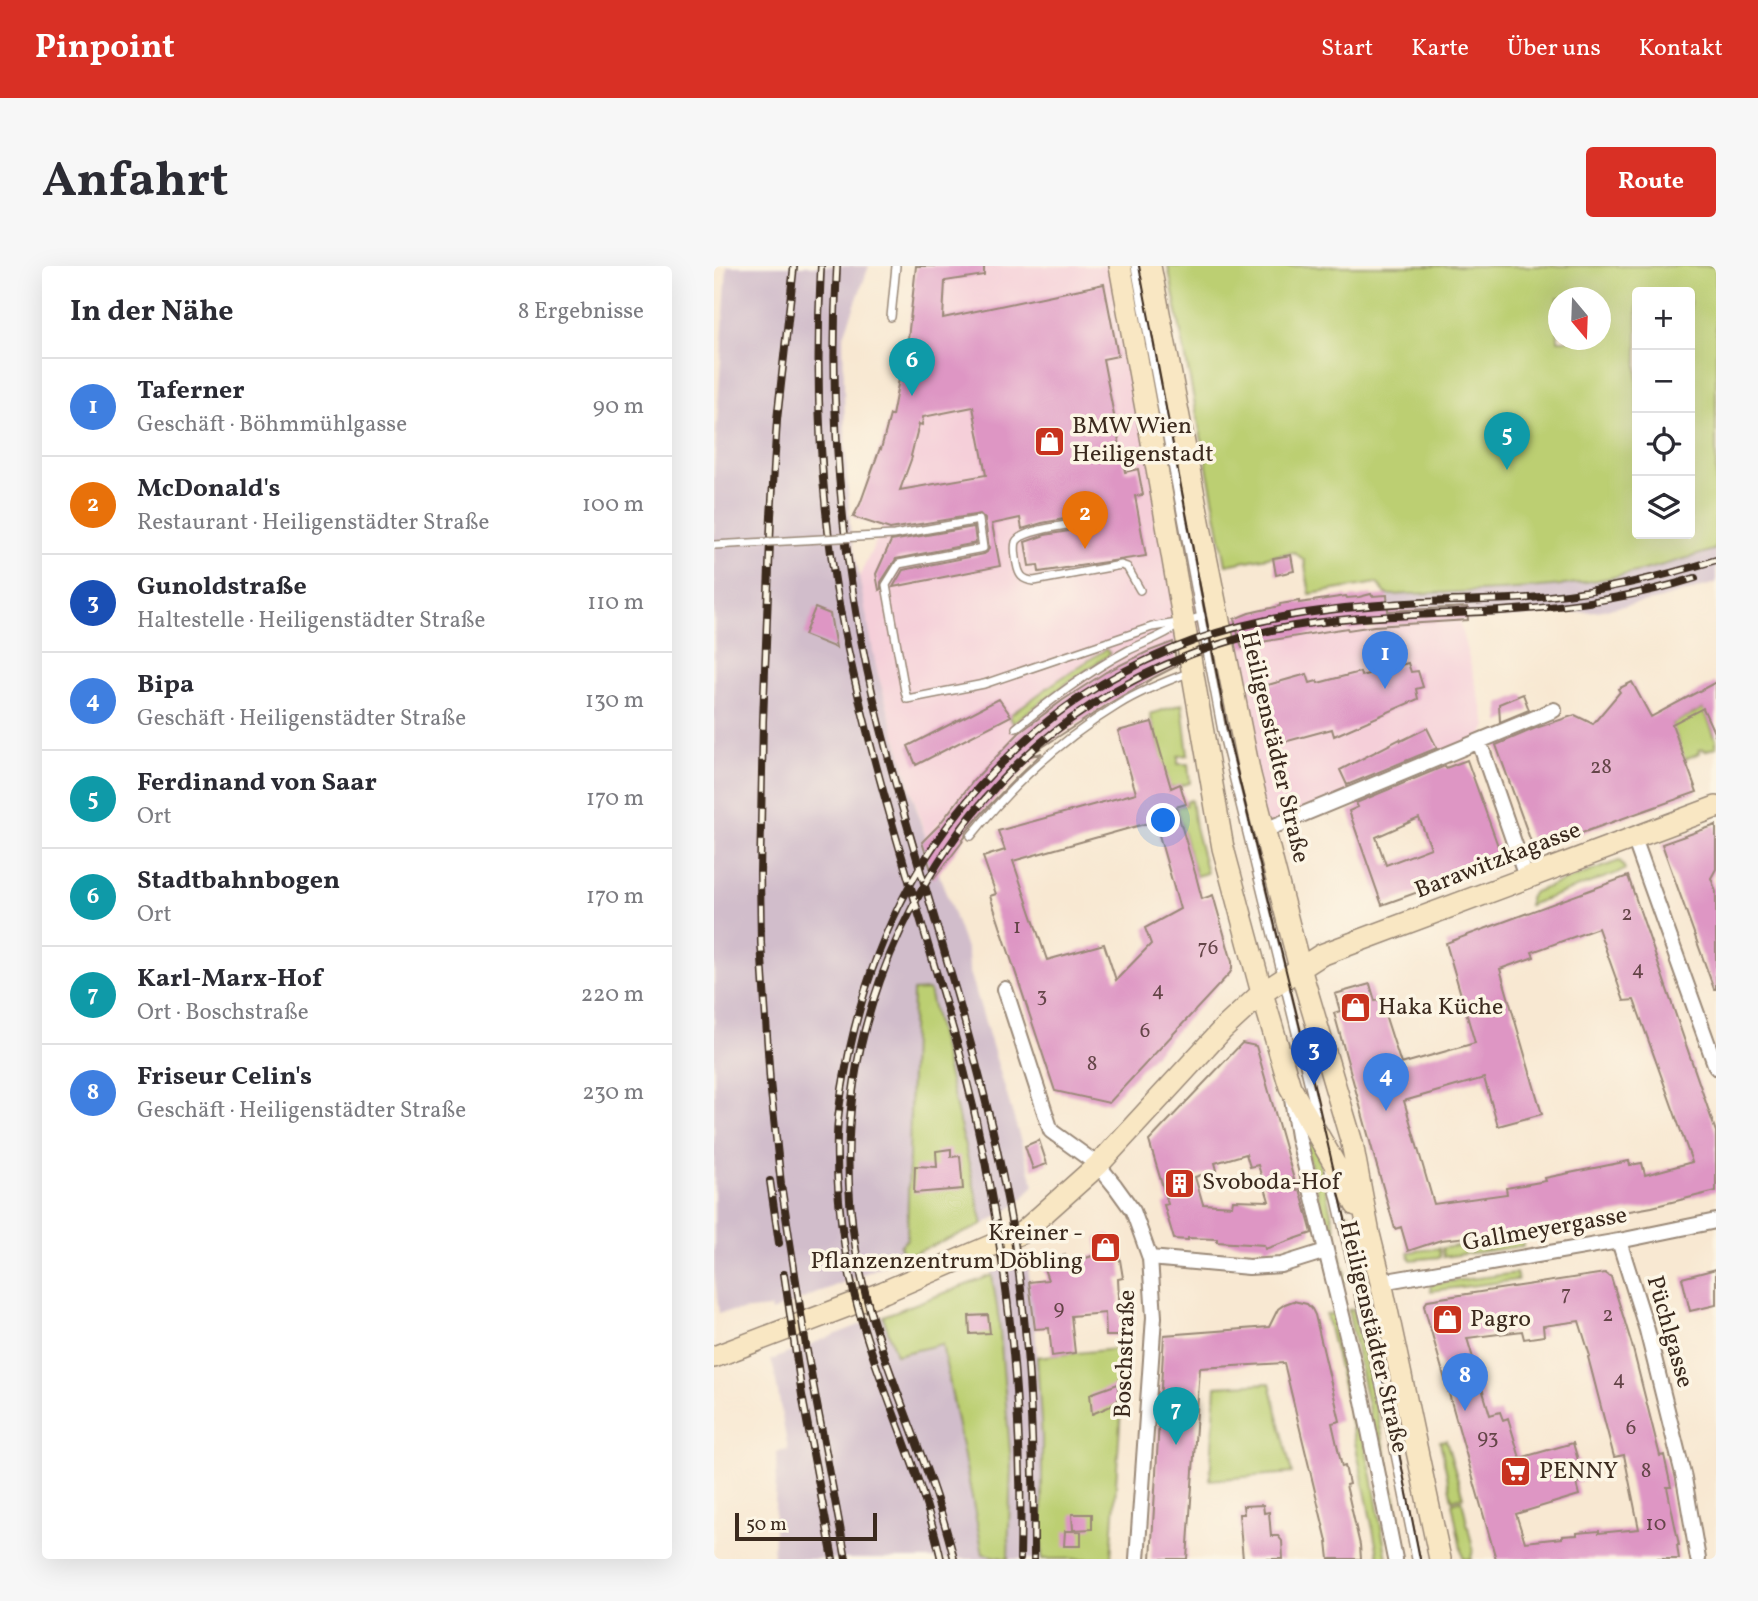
<!DOCTYPE html>
<html lang="de">
<meta charset="utf-8">
<style>
body{margin:0;font-family:Vollkorn,serif;background:#f7f7f7;color:#2b2b33}
.controls{position:absolute;right:21px;top:21px;display:grid;overflow:hidden;border-radius:7px;box-shadow:0 7px 28px #0002}
.controls button{width:63px;height:63px;display:grid;place-items:center;padding:0;border:0;border-bottom:2px solid #e1e1e2;background:#fff;color:#2b2b33;font:35px sans-serif}
.compass{position:absolute;left:834px;top:21px;width:63px;height:63px;border-radius:50%;background:#fff;box-shadow:0 7px 28px #0002;rotate:161deg}
.scale{position:absolute;left:21px;bottom:18px;width:142px;box-sizing:border-box;padding-left:7px;border:4px solid #3b2a1e;border-top:0;font-size:19px;line-height:24px;white-space:nowrap;color:#3b2a1e;-webkit-text-stroke:5px #fcf5e5;paint-order:stroke}
.you{position:absolute;left:450px;top:555px;width:24px;height:24px;margin:-18px;border:5px solid #fff;border-radius:50%;background:#1a73e8;box-shadow:0 0 0 10px #1a73e833}
.badge{display:grid;place-items:center;width:46px;height:46px;border-radius:50%;background:#d93025;color:#fff;font-size:23px;font-weight:700}
.pin{position:absolute;translate:-50% -58px;filter:drop-shadow(0 2px 4px #0008)}
.pin::after{content:'';position:absolute;top:37px;width:24px;height:21px;background:inherit;clip-path:polygon(0 0,100% 0,50% 100%)}
.list{margin:0;padding:0;list-style:none}
h2{display:flex;justify-content:space-between;align-items:center;height:91px;margin:0;padding:0 28px;font-size:30px}
h2 small{font-size:23px;font-weight:400;color:#7c7c81}
.list li{display:grid;grid-template-columns:46px 1fr auto;gap:21px;align-items:center;box-sizing:border-box;height:98px;padding:0 28px;border-top:2px solid #e1e1e2}
.list b{display:block;font-size:26px;white-space:nowrap}
.list p{margin:0;font-size:23px;white-space:nowrap;color:#7c7c81}
.list em{font-size:23px;font-style:normal;color:#7c7c81}
.icon{flex:none;width:38px;height:38px;fill:none;stroke:currentColor;stroke-width:2;stroke-linecap:round;stroke-linejoin:round}
.map{position:relative;flex:none;width:1002px;height:1293px;overflow:hidden;border-radius:7px}
header{display:flex;align-items:center;gap:42px;box-sizing:border-box;height:98px;padding:0 35px;background:#d93025;color:#fff}
header strong{font-size:33px}
nav{display:flex;gap:38px;margin-inline-start:auto;font-size:24px}
.intro{display:flex;align-items:center;justify-content:space-between;box-sizing:border-box;height:168px;padding:0 42px}
h1{margin:0;font-size:49px}
.button{padding:18px 32px;border-radius:7px;background:#d93025;color:#fff;font-size:24px;font-weight:700}
main{display:flex;gap:42px;padding:0 42px}
aside{flex:1;background:#fff;border-radius:7px;box-shadow:0 7px 28px #0002}
.map>svg:first-child{display:block}
.built{fill:#f5cfd9}
.industrial{fill:#d1bdcb}
.green{fill:#bccf72;stroke:#7c7c48;stroke-width:2;fill-rule:evenodd}
.building{fill:#de96c4;fill-rule:evenodd}
.lines{fill:none;stroke-linecap:round;stroke-linejoin:round}
.service-casing{stroke:#9a8978;stroke-width:10}
.minor-casing{stroke:#9a8978;stroke-width:18}
.secondary-casing{stroke:#9a8978;stroke-width:24}
.service{stroke:#fff;stroke-width:7}
.minor{stroke:#fff;stroke-width:14}
.secondary{stroke:#f9e7c3;stroke-width:21}
.tram{stroke:#3b2a1e;stroke-width:2}
.rail-casing{stroke:#3b2a1e;stroke-width:8}
.rail{stroke:#fcf5e5;stroke-width:5;stroke-dasharray:16;stroke-linecap:butt}
.service-bridge-casing{stroke:#9a8978;stroke-width:10;stroke-linecap:butt}
.service-bridge{stroke:#fff;stroke-width:7}
.labels{text-anchor:middle;dominant-baseline:central;stroke-width:7;stroke-linejoin:round;paint-order:stroke}
.number-label{font-size:21px;fill:#644548}
.poi-label{font-size:24px;fill:#3b2a1e;stroke:#fcf5e5;text-anchor:start}
.street-label{font-size:24px;fill:#3b2a1e;stroke:#fcf5e5}
</style>
<header>
<strong>Pinpoint</strong>
<nav><a>Start</a><a>Karte</a><a>Über uns</a><a>Kontakt</a></nav>
</header>
<div class="intro"><h1>Anfahrt</h1><a class="button">Route</a></div>
<main>
<aside>
<h2>In der Nähe<small>8 Ergebnisse</small></h2>
<ul class="list">
<li><span class="badge" style="background:#3f7fe0">1</span><div><b>Taferner</b><p>Geschäft · Böhmmühlgasse</p></div><em>90 m</em></li>
<li><span class="badge" style="background:#e8710a">2</span><div><b>McDonald's</b><p>Restaurant · Heiligenstädter Straße</p></div><em>100 m</em></li>
<li><span class="badge" style="background:#1a4fb4">3</span><div><b>Gunoldstraße</b><p>Haltestelle · Heiligenstädter Straße</p></div><em>110 m</em></li>
<li><span class="badge" style="background:#3f7fe0">4</span><div><b>Bipa</b><p>Geschäft · Heiligenstädter Straße</p></div><em>130 m</em></li>
<li><span class="badge" style="background:#0f9aa8">5</span><div><b>Ferdinand von Saar</b><p>Ort</p></div><em>170 m</em></li>
<li><span class="badge" style="background:#0f9aa8">6</span><div><b>Stadtbahnbogen</b><p>Ort</p></div><em>170 m</em></li>
<li><span class="badge" style="background:#0f9aa8">7</span><div><b>Karl-Marx-Hof</b><p>Ort · Boschstraße</p></div><em>220 m</em></li>
<li><span class="badge" style="background:#3f7fe0">8</span><div><b>Friseur Celin's</b><p>Geschäft · Heiligenstädter Straße</p></div><em>230 m</em></li>
</ul>
</aside>
<div class="map">
<svg width="1002" height="1293" viewBox="0 0 1002 1293">
<rect width="100%" height="100%" fill="#fcf5e5"/>
<filter id="ink" filterUnits="userSpaceOnUse"><feTurbulence type="fractalNoise" baseFrequency=".0143" numOctaves="2"/><feDisplacementMap in="SourceGraphic" scale="14" xChannelSelector="R" yChannelSelector="G"/><feConvolveMatrix kernelMatrix="1 2 1 2 8 2 1 2 1" color-interpolation-filters="sRGB"/></filter>
<filter id="wash" filterUnits="userSpaceOnUse"><feTurbulence type="fractalNoise" baseFrequency=".00686" numOctaves="4" result="noise"/><feDisplacementMap in="SourceGraphic" scale="28" xChannelSelector="R" yChannelSelector="G"/><feGaussianBlur stdDeviation="1.57" result="paint"/><feColorMatrix in="noise" values="0 0 0 0 0 0 0 0 0 0 0 0 0 0 0 0 0 1.4 0 .05"/><feComposite in="paint" operator="in"/></filter>
<g filter="url(#wash)">
<rect width="100%" height="100%" fill="#f8e8d2"/>
<path class="built" d="M231,0H421L489,370L433,386L418,393L392,406L349,434L312,462L282,491L260,514L212,572L162,401L145,311L186,225L195,196H196L198,191L197,190L205,158L207,159V153L231,22V17L229,16Z
M745,355L773,460L765,475L551,564L509,390L540,378L561,373L564,374V372L653,361L654,364L661,363L660,360Z"/>
<path class="industrial" d="M13,0H155L129,72L131,176L136,262L162,401L207,558L254,688L255,703L320,919L305,937L269,959L215,724L196,895L193,974L187,980L191,991L57,1046L56,1042L5,1047L0,1005V203Z
M1002,283V317L943,334L882,345L731,356L729,342L674,345L673,329L828,320L870,316L921,307Z
M313,992L327,997L314,1002L321,1063L328,1172V1293H294L297,1198L285,1054L278,1009V1005Z
M168,1050L182,1089L227,1078L257,1227L294,1293H59L63,1186L74,1184L60,1104L57,1094Z"/>
<path class="green" d="M454,0H1002V283C959,297 917,309 872,316C808,325 738,326 673,329L663,317L596,328L590,294L580,286L512,299ZM923,26H976V268H923ZM844,32H886V74H844Z
M392,383L396,388L353,417L299,457L295,451L296,449L343,415Z
M468,438L474,489L464,490V498H474L476,517L456,522L436,448Z
M988,438L1002,474V481L991,485L990,483L985,484L986,487L971,493L972,495L945,505L965,478L958,458L988,443Z
M477,534L481,561L493,607L482,610L462,541L472,539L471,536Z
M905,595L907,596L911,603L909,605L815,639V632L820,626Z
M215,724L269,959L191,991L186,980L193,973L199,725Z
M586,856L601,877L633,1015L627,1016L623,996L619,990Z
M635,946L642,956L656,1009L649,1011Z
M807,971L809,980L729,991L728,982Z
M725,982L726,991L697,994L694,986Z
M802,1007L804,1014L717,1025L716,1018Z
M278,1009L285,1054L297,1198L294,1293L269,1288L228,1078L182,1089L169,1050Z
M639,1043L665,1155L693,1293H686L634,1044Z
M621,1047L640,1132L633,1135L612,1049Z
M411,1082L397,1293H328V1172L323,1091Z
M556,1117L578,1207L496,1214L502,1120Z
M642,1139L658,1210L673,1293H665L634,1142Z
M732,1174L749,1231L738,1234L726,1175Z
M748,1234L759,1283L757,1293H749L738,1237Z"/>
<g id="blocks">
<path class="building" d="M202,0H270V9L231,15L229,52L390,18L404,90L389,93L411,206L424,203L429,229L421,230L432,290L325,306L324,299L315,300L311,276L331,269L366,263L374,256L375,250L371,246H368L361,251L328,257L308,263L306,252L278,258L286,300L179,321L189,304L270,288L273,286L275,282L271,253L266,248L176,263L139,251L146,238L166,182L167,183L176,149L178,150L191,82H193ZM259,141L272,209L186,224L198,191L197,190L205,158L208,159L209,151Z
M260,261L262,277L182,293L167,316V323L165,324L162,308L177,275Z
M577,289L580,305L562,309L559,292Z
M657,328L658,330L673,329L674,345L753,341L754,354L660,360L634,364L633,362L547,376L528,382L520,353L535,347L566,340V338L585,335V337L632,330L633,332L645,331Z
M101,342L116,348L122,382L90,369Z
M459,376L463,400L441,411L396,437L313,491L328,487L303,511L268,547L252,566L251,571L247,576L249,575L220,613L208,576L224,560L260,514L305,467L349,434L392,406L433,386Z
M694,397L697,406L704,405L709,421L702,423L704,433L620,470L618,463L559,479L543,422L593,408L596,417L603,415L604,417L646,406L647,410Z
M918,416L937,451L1002,416V471L989,442L958,458L983,526L820,584L782,479L822,462L861,449L879,458L906,426L904,423Z
M809,428L815,444L786,456L785,438Z
M285,433L297,450L202,499L194,480Z
M438,456L457,522L466,518L472,538L462,541L482,610L488,633L499,629L518,696V703L516,707L395,837L341,825L276,630L282,628L269,591L291,584L284,565L422,527L404,465ZM441,555L466,643L431,662L437,678L402,714L390,678L333,694L299,595Z
M713,462L723,482L633,519L626,504L686,473L687,475Z
M753,494L788,591L785,597L668,639L635,545L644,541L642,537L731,500L732,502ZM705,552L717,582L672,599L662,571Z
M1002,559V603L997,612L1002,626V723H1000L948,578Z
M914,610L1002,866V925L938,941L815,963L816,969L763,975L762,970L727,974L694,985L687,961L681,963L662,897L620,747L626,745L621,728L656,718L661,735L666,733L687,798L761,777L732,677ZM884,662L910,735L920,734L978,896L931,909L928,897L916,899L915,895L831,912L832,915L792,922L793,928L720,938L690,835L770,812L784,860L828,848L786,703L820,691L818,686Z
M528,777L542,780L583,924L586,923L598,967L551,983L550,979L503,976V973L474,972V974L460,973L450,939L454,938L435,875ZM532,888L536,901L544,899L555,935L519,934L518,940L489,938L481,911L503,904L501,897Z
M325,874L333,898L319,903L311,880Z
M237,883V891L246,890L249,923L200,927L201,900L223,901L222,885Z
M394,968L404,982L409,1012L404,1013L407,1070H392L391,1047L357,1050L361,1087L338,1090L335,1062L321,1063L315,1016L334,1014L328,997L351,989L354,998L384,988L382,973Z
M1002,1003V1039L976,1045L968,1012Z
M891,1007L897,1011L918,1079L946,1190L950,1189L957,1221H953L965,1279H963L965,1293H782L710,1040L714,1034ZM865,1055L876,1090L874,1091L900,1191L910,1189L925,1263L885,1267V1265L863,1267V1269L848,1270V1272L811,1276L802,1248L865,1229L862,1217L870,1215L859,1177L806,1192L794,1152L789,1154L786,1146L776,1149L753,1072L808,1065L810,1073L830,1070L829,1060Z
M579,1035L593,1038L598,1043L601,1049L626,1155L618,1157L628,1201L631,1200L635,1218L632,1219L646,1279L647,1293H615L613,1275L570,1097L486,1102L473,1293H437L450,1069L555,1061L564,1043L571,1038Z
M274,1049L276,1067L256,1068L255,1050Z
M404,1118V1137L378,1148L376,1128Z
M549,1239L550,1247L555,1246L557,1270H564L568,1275L569,1293H529L525,1248H530L529,1240Z
M358,1248H378V1263L359,1264Z
M351,1265H367V1280H350Z"/>
</g>
</g>
<g filter="url(#ink)">
<use href="#blocks" fill-opacity="0" stroke="#9a8978" stroke-width="2"/>
<g class="lines">
<defs>
<path id="service" d="M421,0L508,465L602,848
M177,51L182,0
M369,252L364,257C350,260 307,264 302,276C300,282 302,292 303,298C305,309 308,314 320,315L407,299L413,301L426,324
M191,425L193,433L270,418L438,361L470,356L489,350
M302,462C337,434 373,406 413,385C431,376 450,370 466,358
M257,570C298,519 348,473 404,439C426,425 452,415 477,406
M615,904L675,1158L702,1293"/>
<path id="minor" d="M765,475L812,611
M551,564L840,444
M920,572L1002,801
M291,723L337,865L384,899L401,920L419,945L436,992L440,1051L423,1293
M578,833L584,870L649,1135L681,1293
M905,975L933,1064L970,1212L984,1293
M436,992L535,1001L567,999L612,985
M667,1016L905,975L1002,955"/>
<path id="secondary" d="M406,0L449,236L509,582L548,727L576,821L630,914L642,939
M436,0L487,266L536,509L586,702L638,877L655,968L667,1016L726,1293
M0,1091L170,1026L309,966L384,899L509,763L548,727L607,689L1002,541"/>
</defs>
<use href="#service" class="service-casing"/>
<use href="#minor" class="minor-casing"/>
<use href="#secondary" class="secondary-casing"/>
<use href="#service" class="service"/>
<use href="#minor" class="minor"/>
<use href="#secondary" class="secondary"/>
<path class="tram" d="M425,0L515,472L600,819L646,1017L679,1157L706,1293"/>
<defs>
<path id="rail" d="M80,0L63,154L57,250L49,455L46,608L47,677L56,816L67,918L92,1080L132,1293
M107,0C101,116 105,234 127,349C155,496 204,640 245,784C289,950 310,1122 306,1293
M123,0C114,155 128,308 166,459C204,611 258,758 289,912C315,1037 320,1165 320,1293
M56,915L65,977
M70,1008L88,1129L119,1293
M227,1293C203,1187 148,1091 131,983C125,946 122,908 123,870C124,840 130,811 136,782C159,676 205,583 280,505C307,477 334,452 367,431C424,394 486,368 553,354C614,341 677,337 739,335C771,334 804,334 836,330C893,324 947,311 1002,294
M240,1293C215,1188 160,1091 142,984C133,930 132,872 140,818C159,681 244,534 357,453C417,410 486,380 558,364C633,349 710,349 787,345C853,341 918,332 981,312"/>
</defs>
<use href="#rail" class="rail-casing"/>
<use href="#rail" class="rail"/>
<defs>
<path id="service-bridge" d="M0,279L180,269L265,254L269,282L185,298L172,319L191,425"/>
</defs>
<use href="#service-bridge" class="service-bridge-casing"/>
<use href="#service-bridge" class="service-bridge"/>
</g>
</g>
<defs>
<symbol id="shop-square" viewBox="-11 -11 22 22"><rect x="-9" y="-9" width="18" height="18" rx="4" fill="#c8321e" stroke="#fcf5e5"/><path d="M-5-2.5h2.3a2.7 3.5 0 0 1 5.4 0H5L5.5 6h-11ZM-1.5-2.5h3a1.5 2.3 0 0 0-3 0Z" fill="#fff"/></symbol>
<symbol id="building-square" viewBox="-11 -11 22 22"><rect x="-9" y="-9" width="18" height="18" rx="4" fill="#c8321e" stroke="#fcf5e5"/><path d="M-4-6H4V6H1V3H-1V6H-4ZM-2.5-4.3h1.7v1.8h-1.7ZM.8-4.3h1.7v1.8H.8ZM-2.5-1h1.7V.8h-1.7ZM.8-1h1.7V.8H.8Z" fill="#fff"/></symbol>
<symbol id="supermarket-square" viewBox="-11 -11 22 22"><rect x="-9" y="-9" width="18" height="18" rx="4" fill="#c8321e" stroke="#fcf5e5"/><path d="M-6-5.5h2.5l.6 2H6L4.5 2H-2.5L-4.4-4H-6ZM-1.5 3.2a1.3 1.3 0 1 0 .1 0ZM3 3.2a1.3 1.3 0 1 0 .1 0Z" fill="#fff"/></symbol>
</defs>
<g fill-rule="evenodd">
<use href="#shop-square" x="318" y="158" width="35" height="35"/>
<use href="#shop-square" x="624" y="724" width="35" height="35"/>
<use href="#building-square" x="448" y="900" width="35" height="35"/>
<use href="#shop-square" x="374" y="964" width="35" height="35"/>
<use href="#shop-square" x="716" y="1036" width="35" height="35"/>
<use href="#supermarket-square" x="784" y="1188" width="35" height="35"/>
</g>
<g class="labels">
<g class="number-label">
<text x="887" y="501">28</text>
<text x="913" y="648">2</text>
<text x="303" y="661">1</text>
<text x="494" y="682">76</text>
<text x="924" y="703">4</text>
<text x="444" y="724">4</text>
<text x="328" y="729">3</text>
<text x="431" y="765">6</text>
<text x="378" y="798">8</text>
<text x="852" y="1028">7</text>
<text x="345" y="1042">9</text>
<text x="894" y="1049">2</text>
<text x="905" y="1113">4</text>
<text x="917" y="1162">6</text>
<text x="774" y="1171">93</text>
<text x="932" y="1205">8</text>
<text x="942" y="1258">10</text>
</g>
<g class="poi-label">
<text x="358" y="161">BMW Wien<tspan x="358" dy="28">Heiligenstadt</tspan></text>
<text x="664" y="742">Haka Küche</text>
<text x="488" y="917">Svoboda-Hof</text>
<text x="369" y="968" text-anchor="end">Kreiner -<tspan x="369" dy="28">Pflanzenzentrum Döbling</tspan></text>
<text x="756" y="1054">Pagro</text>
<text x="825" y="1206">PENNY</text>
</g>
<g class="street-label">
<text transform="translate(560 481) rotate(77)">Heiligenstädter Straße</text>
<text transform="translate(784 595) rotate(-21)">Barawitzkagasse</text>
<text transform="translate(831 964) rotate(-10)">Gallmeyergasse</text>
<text transform="translate(955 1066) rotate(74)">Püchlgasse</text>
<text transform="translate(659 1071) rotate(77)">Heiligenstädter Straße</text>
<text transform="translate(412 1088) rotate(-88)">Boschstraße</text>
</g>
</g>
</svg>
<div class="controls">
<button>+</button>
<button>−</button>
<button><svg class="icon" aria-label="locate" viewBox="0 0 24 24"><circle cx="12" cy="12" r="6"/><path d="M12 2v4M12 18v4M2 12h4M18 12h4"/></svg></button>
<button><svg class="icon" aria-label="layers" viewBox="0 0 24 24"><path d="M12 4l9 5-9 5-9-5zM3 14l9 5 9-5"/></svg></button>
</div>
<svg class="compass" viewBox="-18 -18 36 36"><path d="M0-13l5 13h-10z" fill="#e53935"/><path d="M0 13l5-13h-10z" fill="#7c7c81"/></svg>
<div class="scale">50 m</div>
<div class="you"></div>
<div class="pin badge" style="left:671px;top:423px;background:#3f7fe0">1</div>
<div class="pin badge" style="left:371px;top:283px;background:#e8710a">2</div>
<div class="pin badge" style="left:600px;top:819px;background:#1a4fb4">3</div>
<div class="pin badge" style="left:672px;top:845px;background:#3f7fe0">4</div>
<div class="pin badge" style="left:793px;top:204px;background:#0f9aa8">5</div>
<div class="pin badge" style="left:198px;top:130px;background:#0f9aa8">6</div>
<div class="pin badge" style="left:462px;top:1179px;background:#0f9aa8">7</div>
<div class="pin badge" style="left:751px;top:1145px;background:#3f7fe0">8</div>
</div>
</main>
